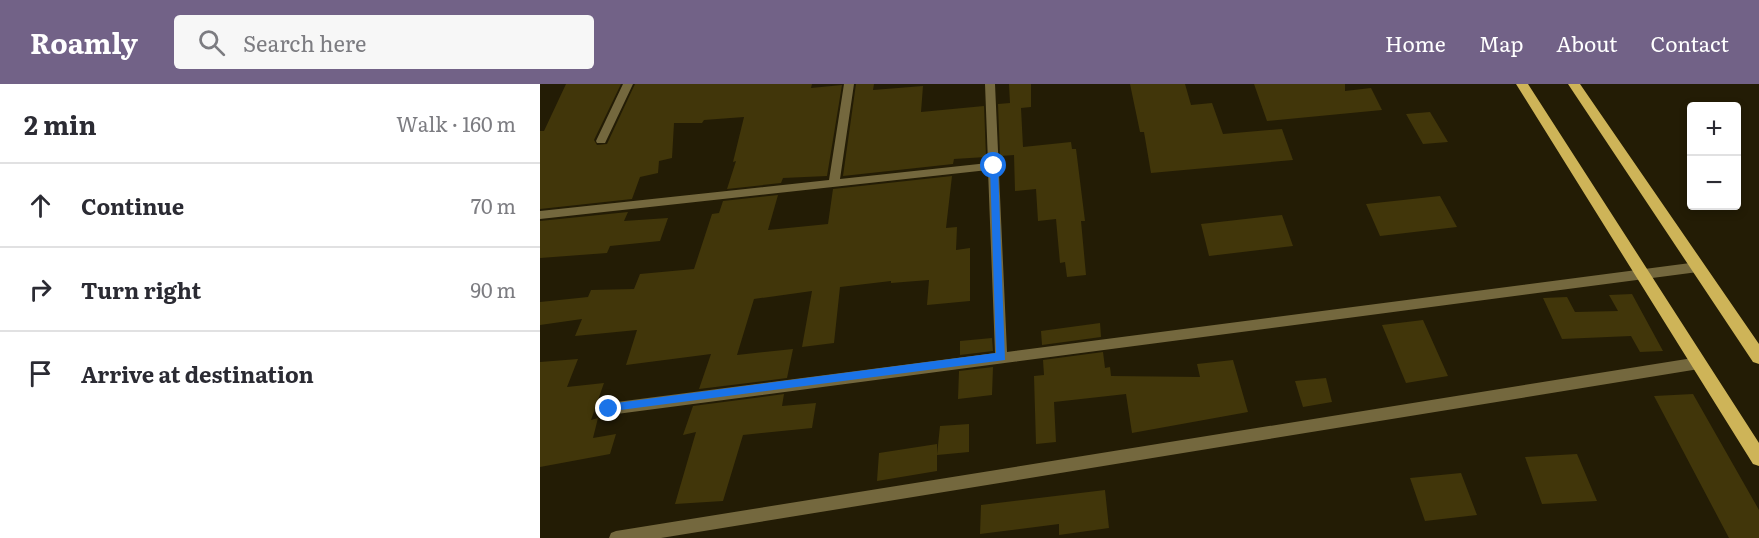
<!DOCTYPE html>
<meta charset="utf-8">
<style>
body{margin:0;font-family:Literata,serif;background:#f7f7f7;color:#2b2b33}
.controls{position:absolute;right:18px;top:18px;display:grid;overflow:hidden;border-radius:6px;box-shadow:0 3px 9px #0003}
.controls button{width:54px;height:54px;display:grid;place-items:center;padding:0;border:0;border-bottom:2px solid #e1e1e2;background:#fff;color:#2b2b33;font:30px sans-serif}
.stop{position:absolute;width:18px;height:18px;margin:-14px;border:4px solid #1a73e8;border-radius:50%;background:#fff}
.stop.end{background:#1a73e8;border-color:#fff;box-shadow:0 2px 6px #0008}
.list{margin:0;padding:0;list-style:none}
h2{display:flex;justify-content:space-between;align-items:center;height:78px;margin:0;padding:0 24px;font-size:26px}
h2 small{font-size:20px;font-weight:400;color:#7c7c81}
.list li{display:grid;grid-template-columns:39px 1fr auto;gap:18px;align-items:center;box-sizing:border-box;height:84px;padding:0 24px;border-top:2px solid #e1e1e2}
.list b{display:block;font-size:22px;white-space:nowrap}
.list em{font-size:20px;font-style:normal;color:#7c7c81}
.icon{flex:none;width:33px;height:33px;fill:none;stroke:currentColor;stroke-width:2;stroke-linecap:round;stroke-linejoin:round}
.map{position:relative;flex:none;width:1219px;height:454px;overflow:hidden}
header{display:flex;align-items:center;gap:36px;box-sizing:border-box;height:84px;padding:0 30px;background:#726287;color:#fff}
header strong{font-size:28px}
nav{display:flex;gap:33px;margin-inline-start:auto;font-size:21px}
.search{width:420px;height:54px;background:#f7f7f7;display:flex;align-items:center;gap:15px;box-sizing:border-box;padding:0 21px;border-radius:6px;color:#7c7c81;font-size:22px}
main{display:flex}
aside{flex:1;background:#fff}
.map>svg:first-child{display:block}
.building{fill:#41360a}
.lines{fill:none;stroke-linecap:round;stroke-linejoin:round}
.minor{fill:#74683e;fill-rule:evenodd}
.primary{fill:#ceb458;fill-rule:evenodd}
.route{fill:#1a73e8}
</style>
<header>
<strong>Roamly</strong>
<div class="search"><svg class="icon" aria-label="search" viewBox="0 0 24 24"><circle cx="10" cy="10" r="6"/><path d="M15 15l6 6"/></svg>Search here</div>
<nav><a>Home</a><a>Map</a><a>About</a><a>Contact</a></nav>
</header>
<main>
<aside>
<h2>2 min<small>Walk · 160 m</small></h2>
<ul class="list">
<li><svg class="icon" aria-label="ahead" viewBox="0 0 24 24"><path d="M12 20V5M6 11l6-6 6 6"/></svg><div><b>Continue</b></div><em>70 m</em></li>
<li><svg class="icon" aria-label="right" viewBox="0 0 24 24"><path d="M7 20v-9h11M14 6l5 5-5 5"/></svg><div><b>Turn right</b></div><em>90 m</em></li>
<li><svg class="icon" aria-label="arrive" viewBox="0 0 24 24"><path d="M6 21V4h12l-3 4 3 4H6"/></svg><div><b>Arrive at destination</b></div></li>
</ul>
</aside>
<div class="map">
<svg width="1219" height="454" viewBox="0 0 1219 454">
<rect width="100%" height="100%" fill="#231c05"/>
<path class="building" d="M26,0H81L54,56L57,61L67,60L95,0H272L271,4L302,1L287,92L243,94L241,99L187,105L196,77L193,78L204,33L164,36L162,39H134L132,74L119,77L118,89L100,93L92,115L0,125V47H4Z
M316,0H334L333,6L383,2L381,28L444,22L446,73L414,75L413,80L303,92Z
M469,0H491V23L481,24L483,63L531,58L532,65H536L545,137H541L546,191L527,193L525,178L520,179L516,135L498,137L496,105L475,107L474,71L460,72L458,20L470,19Z
M590,0H645L651,21L672,19L683,50L742,45L753,76L611,89L604,48H600Z
M714,0H805V7L831,4L842,26L727,37Z
M890,28L908,58L883,60L866,30Z
M412,92L406,144L417,143L416,166L430,164V217L387,221L389,196L351,199V197L300,203L294,259L262,263L272,207L214,215L197,271L253,265L247,294L159,305L171,270L86,281L97,246L35,252L42,235L0,241V218L48,213L51,206L94,205L100,190L154,185L172,130L179,129L183,117L238,111L228,146L288,140L293,105Z
M900,112L917,143L840,152L826,120Z
M88,128L84,137L128,134L120,157L70,162L67,169L0,174V137Z
M742,131L753,162L669,172L661,140Z
M1092,210L1123,267L1100,268L1091,252L1022,255L1003,214L1027,213L1035,228L1078,227L1069,211Z
M883,236L908,292L866,299L842,241Z
M560,239L561,253L502,261L501,247Z
M452,254L453,267L420,271V257Z
M563,268L565,284L570,283L571,292L660,293L657,280L693,276L708,328L592,349L586,310L514,318L516,358L496,360L494,292L504,291L503,276Z
M38,275L27,303L64,299L51,336L58,334L53,354L76,350L70,370L0,383V278Z
M453,283L452,311L418,315L419,287Z
M786,294L792,318L763,323L755,297Z
M244,310L242,322L276,319L272,344L203,351L183,417L135,420L156,348L143,351L153,322Z
M1153,310L1219,426V454H1189L1114,312Z
M429,340V368L397,371L400,342Z
M397,360V387L337,397L339,369Z
M1037,370L1057,417L1002,420L985,373Z
M921,389L937,431L885,437L870,394Z
M565,406L569,444L519,451V440L440,450L441,421Z"/>
<g class="lines">
<path class="minor" d="M83,0H93L66,57L65,59H57L56,57Z
M304,0H314L300,95L448,79L445,0H455L467,268L1158,178L1164,183L1158,188L69,331L64,329L62,325L64,321L69,319L455,269L448,86L0,135V127L289,96Z
M1159,273L1163,275L1165,279L1163,283L1159,285L121,454H69L71,449L76,447Z"/>
<path class="primary" d="M976,0H988L1219,359V382L1213,380Z
M1028,0H1040L1219,260V280L1213,278Z"/>
</g>
<path class="route" d="M454,79L458,82L465,276L65,328V321L69,320L456,269L450,82Z"/>
</svg>
<div class="controls">
<button>+</button>
<button>−</button>
</div>
<div class="stop" style="left:454px;top:82px"></div>
<div class="stop end" style="left:69px;top:325px"></div>
</div>
</main>
